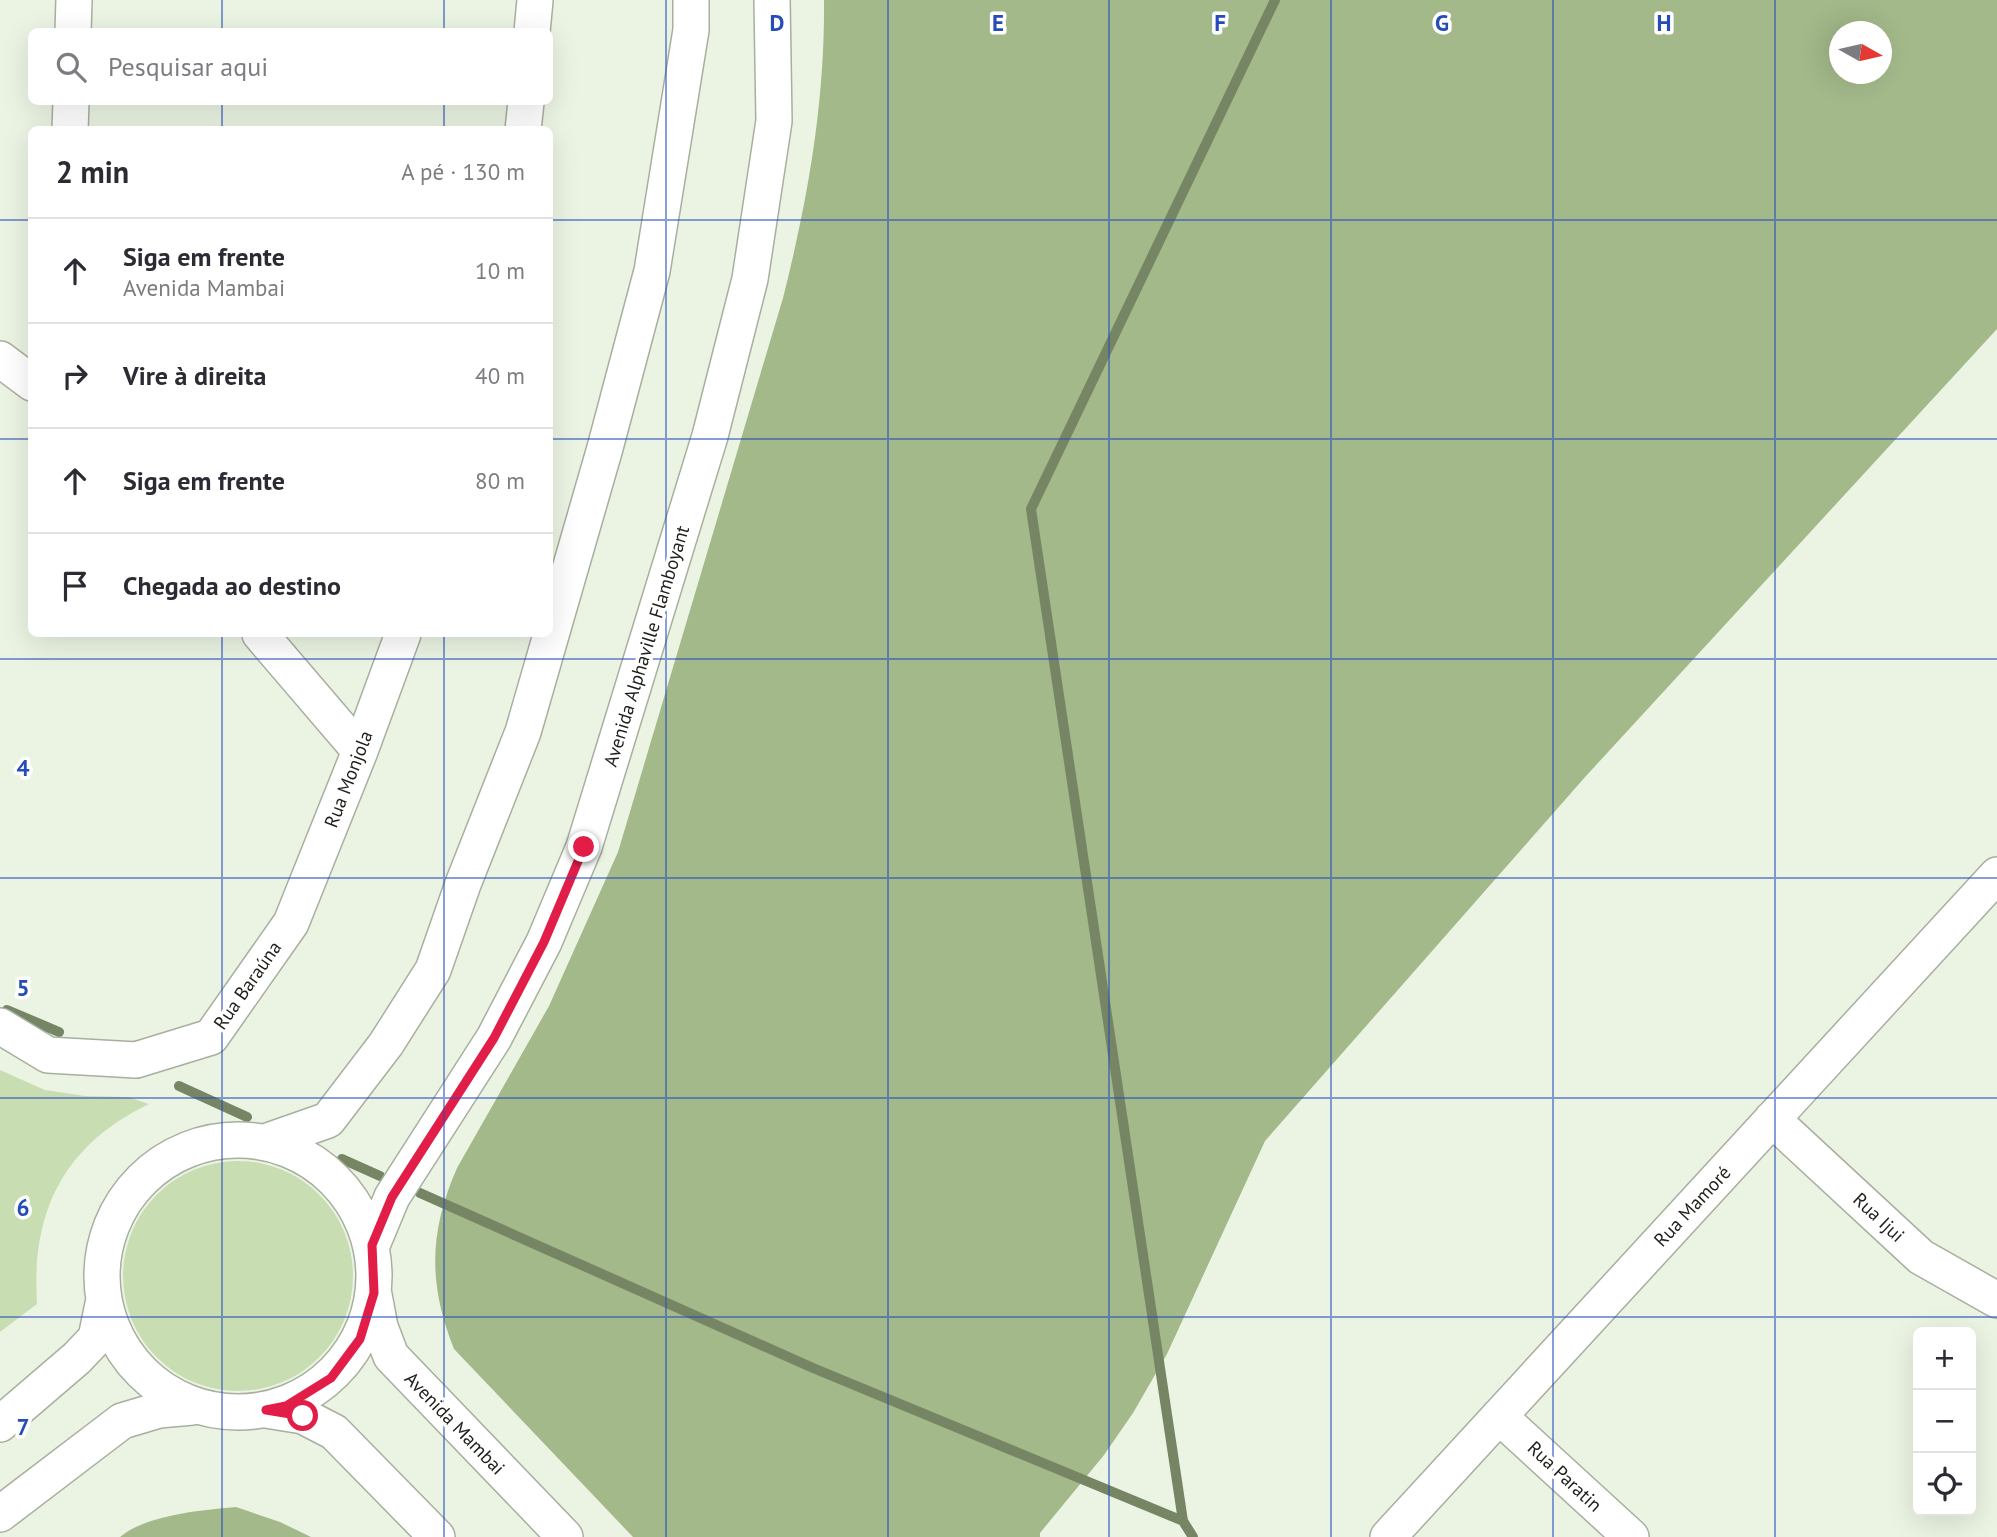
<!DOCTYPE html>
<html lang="pt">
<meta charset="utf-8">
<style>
body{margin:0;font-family:"PT Sans",sans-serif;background:#f7f7f7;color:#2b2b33}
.controls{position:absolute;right:21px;bottom:21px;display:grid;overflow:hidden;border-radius:10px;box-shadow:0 7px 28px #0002}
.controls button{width:63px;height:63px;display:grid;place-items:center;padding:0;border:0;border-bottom:2px solid #e1e1e2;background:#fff;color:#2b2b33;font:35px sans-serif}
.compass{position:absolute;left:1829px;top:21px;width:63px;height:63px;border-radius:50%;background:#fff;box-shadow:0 7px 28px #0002;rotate:98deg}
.stop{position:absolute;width:21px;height:21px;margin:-16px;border:5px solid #e11d48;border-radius:50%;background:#fff}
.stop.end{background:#e11d48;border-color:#fff;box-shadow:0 2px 7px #0008}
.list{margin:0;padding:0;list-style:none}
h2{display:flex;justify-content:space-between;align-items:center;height:91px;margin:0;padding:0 28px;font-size:30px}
h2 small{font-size:23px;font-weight:400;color:#7c7c81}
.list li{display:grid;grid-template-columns:46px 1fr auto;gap:21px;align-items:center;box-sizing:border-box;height:105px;padding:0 28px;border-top:2px solid #e1e1e2}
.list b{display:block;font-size:26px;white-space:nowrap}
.list p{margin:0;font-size:23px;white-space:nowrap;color:#7c7c81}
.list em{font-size:23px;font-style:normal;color:#7c7c81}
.icon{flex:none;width:38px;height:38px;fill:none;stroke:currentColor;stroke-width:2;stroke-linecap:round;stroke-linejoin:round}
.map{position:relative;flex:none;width:1997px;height:1537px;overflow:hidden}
.search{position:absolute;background:#fff;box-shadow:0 7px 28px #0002;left:28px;top:28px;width:525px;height:77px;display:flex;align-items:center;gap:18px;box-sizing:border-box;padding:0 24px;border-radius:10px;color:#7c7c81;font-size:26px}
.panel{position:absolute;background:#fff;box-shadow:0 7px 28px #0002;left:28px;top:126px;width:525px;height:511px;border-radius:10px}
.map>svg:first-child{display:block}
.green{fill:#c9ddb3}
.forest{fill:#a3b98a;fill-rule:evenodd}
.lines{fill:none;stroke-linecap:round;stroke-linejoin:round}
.stream{stroke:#768664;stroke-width:10}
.minor-casing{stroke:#a7af9f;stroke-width:38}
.minor{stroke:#fff;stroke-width:35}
.route{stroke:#e11d48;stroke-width:9}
.grid{fill:none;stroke:#264cbb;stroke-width:2;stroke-opacity:0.55}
.labels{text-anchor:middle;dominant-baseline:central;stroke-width:7;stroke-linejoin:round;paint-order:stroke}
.street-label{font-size:19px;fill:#1d201a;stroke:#fff}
.grid-label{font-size:23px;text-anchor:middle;font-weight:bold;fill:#264cbb;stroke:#fff;stroke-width:7;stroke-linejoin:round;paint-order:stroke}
</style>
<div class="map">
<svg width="1997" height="1537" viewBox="0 0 1997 1537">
<rect width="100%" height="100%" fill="#ebf4e3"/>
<path class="green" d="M0,1070L45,1090L85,1096L128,1097L149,1104C64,1145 31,1211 37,1304L0,1332Z
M123 1276a115 115 0 1 1 230 0a115 115 0 1 1-230 0Z"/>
<path class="forest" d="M824,0H1997V329L1586,776L1265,1141L1167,1354L1133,1413L1104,1455L1040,1533V1537H633L454,1349C428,1284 429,1232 457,1168L549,1006L618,852L783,298C808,199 825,102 824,0ZM1840,32H1882V74H1840Z
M236,1507L280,1522L311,1537H120C146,1515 202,1510 236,1507Z"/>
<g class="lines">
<path class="stream" d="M7,1010L59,1032
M179,1086L247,1117
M342,1159L380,1176
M420,1193L813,1368L1183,1521
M1193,1537L1183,1521L1031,509L1275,0"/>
<defs>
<path id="minor" d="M73,32L74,0
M532,32L535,0
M70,130L71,102
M523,130L526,102
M0,359L32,383
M260,634L360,751
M0,1026L48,1055L136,1060L211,1037L291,923L360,751L403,634
M1772,1119L1921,1257L1997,1300
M102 1276a136 136 0 1 1 272 0a136 136 0 1 1-272 0Z
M268,1141L328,1120L386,1044L433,970L463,884L523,732L605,448L652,271L691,30V0
M372,1245L392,1197L494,1038L544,942L584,847L710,436L750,279L774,121L772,0
M374,1295L380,1327L391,1356L565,1537
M266,1410L303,1416L334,1432L437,1537
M1499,1416L1631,1537
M0,1424L77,1358L96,1338L103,1304
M0,1514L122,1421L159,1410L192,1407
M1388,1537L1997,875"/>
</defs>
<use href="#minor" class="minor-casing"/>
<use href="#minor" class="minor"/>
</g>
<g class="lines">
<path class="route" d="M303,1416L266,1410L286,1406L331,1378L360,1339L374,1293L372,1245L392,1197L494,1038L544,942L584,847"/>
</g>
<path class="grid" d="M222,0V32M444,0V32M666,0V1537M888,0V1537M1109,0V1537M1331,0V1537M1553,0V1537M1775,0V1537M222,102V130M444,102V130M0,220H32M550,220H1997M0,439H32M550,439H1997M222,634V1537M444,634V1537M0,659H1997M0,878H1997M0,1098H1997M0,1317H1997"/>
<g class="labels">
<g class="street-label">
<text transform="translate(646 646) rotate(-73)">Avenida Alphaville Flamboyant</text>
<text transform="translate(348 779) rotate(-69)">Rua Monjola</text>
<text transform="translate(247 985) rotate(-55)">Rua Baraúna</text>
<text transform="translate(1692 1206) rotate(-47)">Rua Mamoré</text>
<text transform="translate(1879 1217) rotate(43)">Rua Ijui</text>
<text transform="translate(455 1423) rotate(46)">Avenida Mambai</text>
<text transform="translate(1565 1476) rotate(43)">Rua Paratin</text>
</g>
</g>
<g class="grid-label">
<text x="777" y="31">D</text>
<text x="998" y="31">E</text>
<text x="1220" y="31">F</text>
<text x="1442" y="31">G</text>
<text x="1664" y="31">H</text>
<text x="23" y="776">4</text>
<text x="23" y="996">5</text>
<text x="23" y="1216">6</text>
<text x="23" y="1435">7</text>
</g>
</svg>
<div class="controls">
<button>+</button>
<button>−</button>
<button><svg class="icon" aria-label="locate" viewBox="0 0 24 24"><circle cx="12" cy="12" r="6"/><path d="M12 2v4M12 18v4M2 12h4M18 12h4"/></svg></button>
</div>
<svg class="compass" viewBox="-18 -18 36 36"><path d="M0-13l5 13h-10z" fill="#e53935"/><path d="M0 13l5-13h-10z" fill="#7c7c81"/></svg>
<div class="stop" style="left:303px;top:1416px"></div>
<div class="stop end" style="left:584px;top:847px"></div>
<div class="search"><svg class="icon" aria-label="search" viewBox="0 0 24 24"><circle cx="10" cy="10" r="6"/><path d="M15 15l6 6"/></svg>Pesquisar aqui</div>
<section class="panel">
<h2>2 min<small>A pé · 130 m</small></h2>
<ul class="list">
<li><svg class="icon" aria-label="ahead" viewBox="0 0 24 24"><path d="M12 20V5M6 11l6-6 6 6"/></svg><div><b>Siga em frente</b><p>Avenida Mambai</p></div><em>10 m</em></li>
<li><svg class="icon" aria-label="right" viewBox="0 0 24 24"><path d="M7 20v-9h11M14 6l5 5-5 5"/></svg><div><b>Vire à direita</b></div><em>40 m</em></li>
<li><svg class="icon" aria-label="ahead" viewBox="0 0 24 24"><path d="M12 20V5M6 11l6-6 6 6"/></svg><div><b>Siga em frente</b></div><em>80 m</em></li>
<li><svg class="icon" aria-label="arrive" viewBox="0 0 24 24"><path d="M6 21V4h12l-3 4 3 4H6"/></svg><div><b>Chegada ao destino</b></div></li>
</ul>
</section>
</div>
